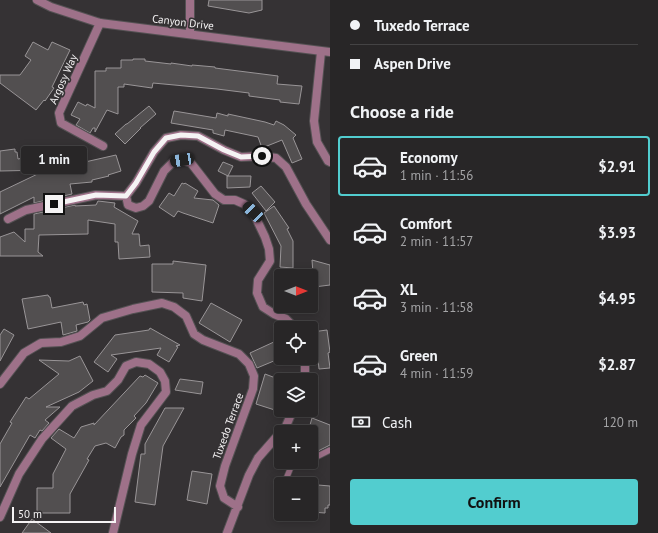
<!DOCTYPE html>
<meta charset="utf-8">
<style>
:root{--surface:#282627;--page:#343233;--text:#f1f3f6;--muted:#a5a5a7;--line:#444344;--accent:#52cdcf}
body{margin:0;font-family:"PT Sans",sans-serif;background:var(--page);color:var(--text);height:100vh;display:flex;flex-direction:column;font-size:15px;white-space:nowrap}
*{box-sizing:border-box;margin:0}
p{font-size:13px;color:var(--muted)}
.icon{flex:none;width:22px;height:22px;fill:none;stroke:currentColor;stroke-width:2;stroke-linecap:round;stroke-linejoin:round}
.map{position:relative;flex:1;overflow:hidden}
.drawer{display:flex;flex-direction:column;background:var(--surface);width:328px}
.drawer>*{flex:none}
.top-card{display:grid;align-content:center;height:88px;padding:0 20px;background:var(--surface)}
.needle{width:26px;rotate:90deg}
.fabs{position:absolute;left:274px;top:269px;display:grid;gap:8px}
.fabs a{display:grid;place-items:center;width:44px;height:44px;border-radius:4px;background:var(--surface);box-shadow:0 2px 10px #0003,0 0 0 1px var(--line);font-size:20px}
.scale{position:absolute;left:12px;bottom:10px;width:104px;box-sizing:border-box;padding-left:4px;border:2px solid #f5f3f4;border-top:0;font-size:11px;line-height:14px;white-space:nowrap;color:#f5f3f4;-webkit-text-stroke:3px #353234;paint-order:stroke}
.end{position:absolute;width:18px;height:18px;margin:-9px;border:5px solid #f5f3f4;background:#111;box-shadow:0 0 0 2px #111}
.from{border-radius:50%}
.bubble{position:absolute;height:28px;border-radius:4px;background:var(--surface);box-shadow:0 2px 10px #0003,0 0 0 1px var(--line);font-size:13px;font-weight:800;line-height:28px;text-align:center}
.car{position:absolute;width:12px;height:24px;margin:-12px -6px;border-radius:5px;box-shadow:0 0 3px 1px #0007;background:linear-gradient(#222 24%,#8ab4d8 0 40%,#222 0 76%,#8ab4d8 0 86%,#222 0)}
.top-card b{display:flex;align-items:center;gap:14px;height:38px;font-size:15px}
.top-card b+b{border-top:1px solid var(--line)}
.top-card i{width:10px;height:10px;background:var(--text)}
ul{padding:0;list-style:none}
li{display:flex;align-items:center;gap:12px;height:60px;margin:0 8px 6px;padding:0 12px;border:2px solid transparent;border-radius:4px}
li div{flex:1}
li b{display:block;font-size:15px}
li em{font-style:normal;font-weight:800}
li.selected{border-color:var(--accent)}
li>.icon{width:36px;height:36px;stroke-width:1.5}
h2{padding:0 20px;font-size:18px;line-height:48px}
.pay{display:flex;align-items:center;gap:10px;height:44px;padding:0 20px;font-size:15px}
.pay p{margin-inline-start:auto}
.primary-button{display:flex;gap:8px;margin-top:auto;padding:8px 20px}
.primary-button a{flex:1;height:46px;border-radius:4px;background:var(--accent);color:#111;font-size:16px;font-weight:800;line-height:46px;text-align:center}
main{display:flex;flex:1;min-height:0}
.map>svg:first-child{display:block}
</style>
<main>
<div class="map">
<svg width="330" height="533" viewBox="0 0 330 533">
<rect width="100%" height="100%" fill="#353234"/>
<path fill="#524f50" stroke="#999597" d="M 209,0 L 262,0 L 262,10 L 249,13 L 208,6 Z
M 33,42 L 48,50 L 52,42 L 70,50 L 52,87 L 54,88 L 45,101 L 44,100 L 36,110 L 0,83 L 0,75 L 20,75 L 31,60 L 25,56 Z
M 133,59 L 145,59 L 145,61 L 171,64 L 171,63 L 192,66 L 192,65 L 215,67 L 215,68 L 278,76 L 277,84 L 302,86 L 299,104 L 280,102 L 280,100 L 249,96 L 249,93 L 217,89 L 153,83 L 152,88 L 124,84 L 124,87 L 118,87 L 118,114 L 107,110 L 95,132 L 95,128 L 93,128 L 90,133 L 76,125 L 80,119 L 71,115 L 78,102 L 86,106 L 87,104 L 95,108 L 95,71 L 106,71 L 106,68 L 121,68 L 121,60 L 133,60 Z
M 149,106 L 156,114 L 140,128 L 141,128 L 125,144 L 115,134 L 126,124 L 127,124 Z
M 174,111 L 216,118 L 217,113 L 228,116 L 228,114 L 265,122 L 274,125 L 276,121 L 284,125 L 296,135 L 293,138 L 302,159 L 292,163 L 282,140 L 262,148 L 258,137 L 225,130 L 224,136 L 213,133 L 213,130 L 171,123 Z
M 61,146 L 62,156 L 81,154 L 79,158 L 82,157 L 73,174 L 85,162 L 116,155 L 121,171 L 108,175 L 109,176 L 92,180 L 92,182 L 70,184 L 72,194 L 34,203 L 34,197 L 0,214 L 0,192 L 46,170 L 0,171 L 0,151 L 15,149 L 15,152 L 17,152 L 18,159 L 44,154 L 44,153 L 45,153 L 44,149 Z
M 223,162 L 233,166 L 228,176 L 218,171 Z
M 227,176 L 251,176 L 250,187 L 227,188 Z
M 182,183 L 184,184 L 185,183 L 198,191 L 194,198 L 213,200 L 219,205 L 213,223 L 183,213 L 178,211 L 174,217 L 159,207 L 169,193 L 174,196 Z
M 261,186 L 275,202 L 266,211 L 252,193 Z
M 98,201 L 115,203 L 114,207 L 138,221 L 132,234 L 139,234 L 140,246 L 149,245 L 150,257 L 119,259 L 118,242 L 115,242 L 115,224 L 88,220 L 88,234 L 39,235 L 38,252 L 43,256 L 0,256 L 0,237 L 14,232 L 25,242 L 25,229 L 34,229 L 34,214 L 75,205 L 75,206 L 96,205 Z
M 274,206 L 289,228 L 287,229 L 293,241 L 293,268 L 280,267 L 281,246 L 264,213 Z
M 312,260 L 330,265 L 330,285 L 314,287 Z
M 173,261 L 206,265 L 202,301 L 183,298 L 183,293 L 152,292 L 152,264 L 173,264 Z
M 48,295 L 49,297 L 50,297 L 52,308 L 83,302 L 84,305 L 87,304 L 90,320 L 88,322 L 76,325 L 77,331 L 63,335 L 61,322 L 28,329 L 22,299 Z
M 211,303 L 242,320 L 230,342 L 199,323 Z
M 150,328 L 180,345 L 176,346 L 178,347 L 169,362 L 157,355 L 161,348 L 111,355 L 117,359 L 108,372 L 94,362 L 115,335 L 149,330 Z
M 4,329 L 14,335 L 0,361 L 0,335 Z
M 327,330 L 330,352 L 328,353 L 330,368 L 319,369 L 318,359 L 315,360 L 312,332 Z
M 276,341 L 281,351 L 281,358 L 257,368 L 250,353 Z
M 80,356 L 93,381 L 79,392 L 46,407 L 60,407 L 45,420 L 49,423 L 42,431 L 40,430 L 35,438 L 30,435 L 0,487 L 0,444 L 12,423 L 10,422 L 26,397 L 29,399 L 59,374 L 39,360 L 69,361 Z
M 265,374 L 281,380 L 281,412 L 256,404 Z
M 145,375 L 158,383 L 146,403 L 134,416 L 136,418 L 124,430 L 124,435 L 121,437 L 115,448 L 106,443 L 95,446 L 87,459 L 89,460 L 70,494 L 70,513 L 37,513 L 37,488 L 53,488 L 53,474 L 66,449 L 51,438 L 59,429 L 74,438 L 81,427 L 94,423 L 94,425 L 140,376 L 143,377 Z
M 180,379 L 203,382 L 201,394 L 175,390 Z
M 165,408 L 184,408 L 163,446 L 155,505 L 135,502 L 141,454 L 145,454 L 145,444 Z
M 312,418 L 330,425 L 330,445 L 314,453 L 311,453 L 311,449 L 314,439 L 311,438 L 311,432 L 308,432 Z
M 192,471 L 212,474 L 207,504 L 187,500 Z
M 318,485 L 330,486 L 330,505 L 328,505 L 328,508 L 325,508 L 325,513 L 311,512 L 311,500 L 315,500 L 315,487 L 318,487 Z
M 32,519 L 51,533 L 22,533 Z"/>
<g fill="none" stroke-linecap="round" stroke-linejoin="round">
<defs>
<path id="service" d="M 311,457 L 314,458 L 330,450
M 284,484 L 293,462
M 278,497 L 281,490"/>
<path id="minor" d="M 100,23 L 59,113 L 61,123 L 103,146
M 190,34 L 190,0
M 321,52 L 314,121 L 317,142 L 328,161 L 330,162
M 8,219 L 26,210 L 96,195 L 126,196
M 295,328 L 286,319 L 274,314 L 263,307 L 257,293 L 258,280 L 270,261 L 269,249 L 265,237 L 253,212 L 244,204 L 235,200 L 224,200 L 215,194 L 191,163 L 182,160 L 173,162 L 164,171 L 149,201 L 143,206 L 136,208 L 128,205 L 126,196 L 136,183 L 154,152 L 166,138 L 181,135 L 198,136 L 224,150 L 241,157 L 262,156 L 276,158 L 286,167 L 306,204 L 330,240
M 303,380 L 305,373 L 305,358
M 0,384 L 24,353 L 41,343 L 61,342 L 80,336 L 102,318 L 133,309 L 162,303 L 174,307 L 186,316 L 194,334 L 203,340 L 239,354 L 249,364 L 254,376 L 253,389 L 225,466 L 220,486 L 224,498 L 238,507
M 0,517 L 19,474 L 42,439 L 72,406 L 93,395 L 107,391 L 118,380 L 126,366 L 136,362 L 149,364 L 160,372 L 165,381 L 166,392 L 141,425 L 132,454 L 113,533
M 227,533 L 249,475 L 258,458 L 286,426 L 293,410"/>
<path id="tertiary" d="M 37,0 L 51,7 L 100,23 L 330,52"/>
</defs>
<use href="#service" stroke="#545153" stroke-width="7"/>
<use href="#minor" stroke="#545153" stroke-width="10"/>
<use href="#tertiary" stroke="#545153" stroke-width="10"/>
<use href="#service" stroke="#9e7189" stroke-width="5.5"/>
<use href="#minor" stroke="#9e7189" stroke-width="8"/>
<use href="#tertiary" stroke="#9e7189" stroke-width="8"/>
</g>
<g fill="none" stroke-linecap="round" stroke-linejoin="round">
<path stroke="#f5f3f4" stroke-width="5" d="M 54,204 L 96,195 L 126,196 L 136,183 L 154,152 L 166,138 L 181,135 L 198,136 L 224,150 L 241,157 L 262,156"/>
</g>
<g text-anchor="middle" dominant-baseline="central" stroke-width="3.5" stroke-linejoin="round" paint-order="stroke">
<g font-size="11" fill="#f5f3f4" stroke="#353234">
<text transform="translate(183 22) rotate(7)">Canyon Drive</text>
<text transform="translate(63 79) rotate(-66)">Argosy Way</text>
<text transform="translate(228 426) rotate(-70)">Tuxedo Terrace</text>
</g>
</g>
</svg>
<div class="fabs">
<a><svg class="needle" viewBox="-14 -14 28 28"><path d="M0-13l5 13h-10z" fill="#e53935"/><path d="M0 13l5-13h-10z" fill="#a5a5a7"/></svg></a>
<a><svg class="icon" aria-label="locate" viewBox="0 0 24 24"><circle cx="12" cy="12" r="6"/><path d="M12 2v4M12 18v4M2 12h4M18 12h4"/></svg></a>
<a><svg class="icon" aria-label="layers" viewBox="0 0 24 24"><path d="M12 4l9 5-9 5-9-5zM3 14l9 5 9-5"/></svg></a>
<a>+</a>
<a>−</a>
</div>
<div class="scale">50 m</div>
<i class="end from" style="left:262px;top:156px"></i>
<i class="end" style="left:54px;top:204px"></i>
<div class="bubble" style="left:21px;top:146px;width:66px">1 min</div>
<i class="car" style="left:182px;top:160px;rotate:261deg"></i>
<i class="car" style="left:253px;top:212px;rotate:314deg"></i>
</div>
<section class="drawer">
<div class="top-card">
<b><i class="from"></i>Tuxedo Terrace</b>
<b><i></i>Aspen Drive</b>
</div>
<h2>Choose a ride</h2>
<ul>
<li class="selected"><svg class="icon" aria-label="car" viewBox="0 0 24 24"><path d="M5 17H2v-5l4-1 3-4h7l3 4 3 1v5h-3M9 17h6M6 11h13"/><circle cx="7" cy="17" r="2"/><circle cx="17" cy="17" r="2"/></svg><div><b>Economy</b><p>1 min · 11:56</p></div><em>$2.91</em></li>
<li><svg class="icon" aria-label="car" viewBox="0 0 24 24"><path d="M5 17H2v-5l4-1 3-4h7l3 4 3 1v5h-3M9 17h6M6 11h13"/><circle cx="7" cy="17" r="2"/><circle cx="17" cy="17" r="2"/></svg><div><b>Comfort</b><p>2 min · 11:57</p></div><em>$3.93</em></li>
<li><svg class="icon" aria-label="car" viewBox="0 0 24 24"><path d="M5 17H2v-5l4-1 3-4h7l3 4 3 1v5h-3M9 17h6M6 11h13"/><circle cx="7" cy="17" r="2"/><circle cx="17" cy="17" r="2"/></svg><div><b>XL</b><p>3 min · 11:58</p></div><em>$4.95</em></li>
<li><svg class="icon" aria-label="car" viewBox="0 0 24 24"><path d="M5 17H2v-5l4-1 3-4h7l3 4 3 1v5h-3M9 17h6M6 11h13"/><circle cx="7" cy="17" r="2"/><circle cx="17" cy="17" r="2"/></svg><div><b>Green</b><p>4 min · 11:59</p></div><em>$2.87</em></li>
</ul>
<div class="pay"><svg class="icon" aria-label="cash" viewBox="0 0 24 24"><path d="M3 7h18v10H3z"/><circle cx="12" cy="12" r="2"/></svg>Cash<p>120 m</p></div>
<div class="primary-button"><a>Confirm</a></div>
</section>
</main>
